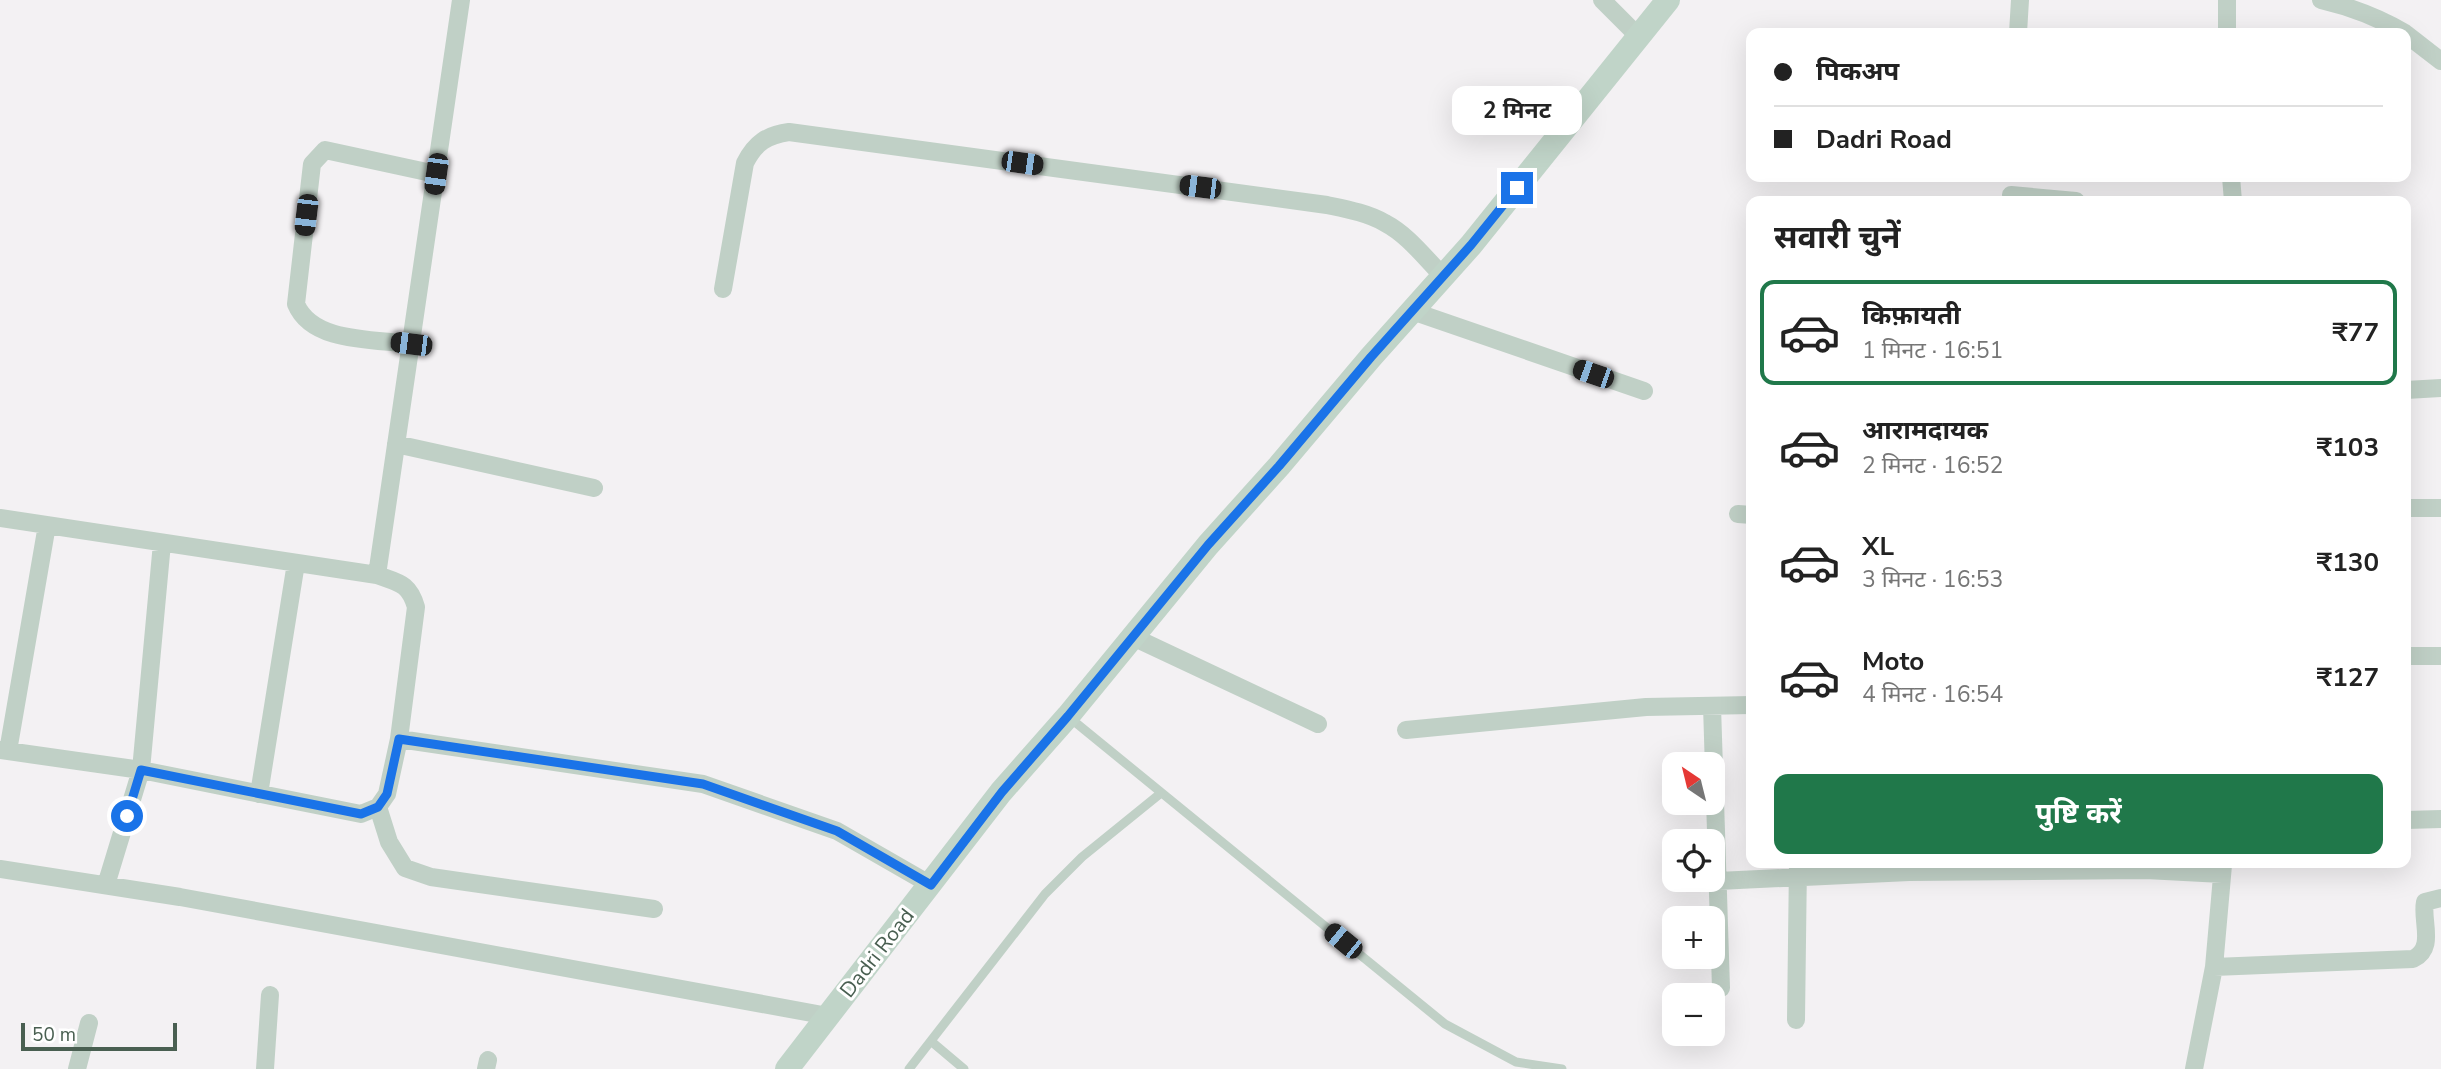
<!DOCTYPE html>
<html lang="hi">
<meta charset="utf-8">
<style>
:root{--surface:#fff;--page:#f6f6f6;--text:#222;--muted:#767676;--line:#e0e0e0;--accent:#20784a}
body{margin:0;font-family:"Nunito Sans","Noto Sans Devanagari",sans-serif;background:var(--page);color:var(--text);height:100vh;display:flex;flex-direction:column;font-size:26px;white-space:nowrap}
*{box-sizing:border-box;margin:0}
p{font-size:23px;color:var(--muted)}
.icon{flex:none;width:38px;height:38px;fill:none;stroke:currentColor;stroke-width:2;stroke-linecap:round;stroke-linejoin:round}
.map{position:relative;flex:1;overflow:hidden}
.drawer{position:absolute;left:1746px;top:196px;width:665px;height:672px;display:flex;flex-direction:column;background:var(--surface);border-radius:14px;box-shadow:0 7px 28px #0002}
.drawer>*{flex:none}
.hud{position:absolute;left:1746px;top:28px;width:665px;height:154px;border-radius:14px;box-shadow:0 7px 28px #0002;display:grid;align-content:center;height:154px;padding:0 28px;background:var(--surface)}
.needle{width:46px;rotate:325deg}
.buttons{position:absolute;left:1662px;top:752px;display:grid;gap:14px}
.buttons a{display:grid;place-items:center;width:63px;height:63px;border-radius:14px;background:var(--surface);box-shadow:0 7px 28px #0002;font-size:35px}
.scale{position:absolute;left:21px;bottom:18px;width:156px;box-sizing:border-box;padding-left:7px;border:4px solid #495f51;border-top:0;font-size:19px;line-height:24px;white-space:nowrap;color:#495f51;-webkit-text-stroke:5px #fff;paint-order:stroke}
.end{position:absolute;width:32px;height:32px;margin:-16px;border:9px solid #1a73e8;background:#fff;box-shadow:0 0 0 4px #fff}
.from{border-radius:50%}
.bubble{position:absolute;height:49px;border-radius:14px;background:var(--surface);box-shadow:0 7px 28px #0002;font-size:23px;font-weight:700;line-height:49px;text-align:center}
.car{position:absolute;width:21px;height:42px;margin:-21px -10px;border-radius:9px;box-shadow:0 0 5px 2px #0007;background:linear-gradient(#222 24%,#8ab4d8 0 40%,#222 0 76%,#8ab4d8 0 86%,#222 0)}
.hud b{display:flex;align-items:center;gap:24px;height:66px;font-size:26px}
.hud b+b{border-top:2px solid var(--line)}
.hud i{width:18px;height:18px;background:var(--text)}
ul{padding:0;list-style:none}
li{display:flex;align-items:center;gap:21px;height:105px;margin:0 14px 10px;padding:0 14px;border:4px solid transparent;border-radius:14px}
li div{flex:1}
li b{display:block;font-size:26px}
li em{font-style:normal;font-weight:700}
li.current{border-color:var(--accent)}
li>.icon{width:63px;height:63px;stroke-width:1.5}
h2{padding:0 28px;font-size:32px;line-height:84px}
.button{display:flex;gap:14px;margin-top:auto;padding:14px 28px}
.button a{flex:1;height:80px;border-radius:14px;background:var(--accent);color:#fff;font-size:28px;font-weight:700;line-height:80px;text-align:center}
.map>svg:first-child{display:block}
</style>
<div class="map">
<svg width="2441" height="1069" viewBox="0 0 2441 1069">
<rect width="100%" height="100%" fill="#f3f1f3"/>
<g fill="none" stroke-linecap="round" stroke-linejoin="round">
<path stroke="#c0d0c6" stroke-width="9" d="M 1070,718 L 1445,1024 L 1516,1062 L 1562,1069
M 932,1042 L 964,1069
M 909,1069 L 1045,894 L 1082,857 L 1161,793"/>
<path stroke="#c0d0c6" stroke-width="18" d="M 1602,0 L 1639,37
M 2227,0 L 2227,33
M 2321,0 C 2351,7 2378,17 2405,33
M 2018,33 L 2020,0
M 2406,34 L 2441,61
M 2231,177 L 2233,201
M 2011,195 L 2076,201
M 723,289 L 745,163 C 755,143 767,135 789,132 L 1327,205 C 1346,209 1368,213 1385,223 C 1408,235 1425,258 1443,276
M 1412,311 L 1644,391
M 411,344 C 374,339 312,343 296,304 L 312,164 L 325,150 L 436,174
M 2406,390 L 2441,388
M 396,444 L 594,488
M 2406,508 L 2441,508
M 1738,514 L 1752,515
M 0,518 L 377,575 C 399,583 409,583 416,607 L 399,739 L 387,794 L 378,807 L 361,814 L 141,770 L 0,750
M 377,575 L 461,0
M 1133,637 L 1318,724
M 2406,656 L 2441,656
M 1712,706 L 1721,988
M 1406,730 L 1646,707 L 1752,705
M 399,739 L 703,784 L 837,831 L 931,885
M 8,751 L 47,525
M 259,794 L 296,563
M 378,807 L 389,842 L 405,868 L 431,877 L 654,909
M 2406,820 L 2441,819
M 0,869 L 180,897 L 828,1016
M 1718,881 L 1909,872 L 2146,870 L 2222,874
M 106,885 L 141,770 L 162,543
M 2214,967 L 2413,959 C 2436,948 2421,921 2425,902 L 2441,898
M 1796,1020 L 1798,863
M 77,1069 L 89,1023
M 265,1069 L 270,995
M 486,1069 L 488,1060
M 2194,1069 L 2214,967 L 2223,865"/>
<path stroke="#c0d4c8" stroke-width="24" d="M 787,1069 L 1001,792 L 1068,716 L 1208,545 L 1279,466 L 1371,357 L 1471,245 L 1668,0"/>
</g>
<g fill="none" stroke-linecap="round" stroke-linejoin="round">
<path stroke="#1a73e8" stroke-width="9" d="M 127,816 L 141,770 L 361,814 L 378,807 L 387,794 L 399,739 L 703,784 L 837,831 L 931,885 L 1002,792 L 1068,716 L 1208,545 L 1279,466 L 1371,357 L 1471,245 L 1517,188"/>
</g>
<g text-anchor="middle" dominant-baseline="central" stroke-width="6" stroke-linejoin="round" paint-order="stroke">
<g font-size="21" fill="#495f51" stroke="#fff">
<text transform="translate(877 953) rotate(-52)">Dadri Road</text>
</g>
</g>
</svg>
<div class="buttons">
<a><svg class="needle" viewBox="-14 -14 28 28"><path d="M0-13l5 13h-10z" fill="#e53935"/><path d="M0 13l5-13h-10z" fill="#767676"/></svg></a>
<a><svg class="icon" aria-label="locate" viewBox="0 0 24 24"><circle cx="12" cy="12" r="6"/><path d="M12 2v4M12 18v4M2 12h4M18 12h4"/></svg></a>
<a>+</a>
<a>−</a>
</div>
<div class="scale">50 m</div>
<i class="end from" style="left:127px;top:816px"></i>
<i class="end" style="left:1517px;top:188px"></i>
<div class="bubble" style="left:1452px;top:86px;width:130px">2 मिनट</div>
<i class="car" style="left:1022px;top:163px;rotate:98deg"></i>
<i class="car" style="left:436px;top:174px;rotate:188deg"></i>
<i class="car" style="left:1200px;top:187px;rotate:277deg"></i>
<i class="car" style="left:306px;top:215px;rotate:187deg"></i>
<i class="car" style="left:411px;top:344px;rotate:277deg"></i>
<i class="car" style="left:1593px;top:374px;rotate:289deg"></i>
<i class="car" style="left:1343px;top:941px;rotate:309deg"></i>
<div class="hud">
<b><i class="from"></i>पिकअप</b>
<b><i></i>Dadri Road</b>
</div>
<section class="drawer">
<h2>सवारी चुनें</h2>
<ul>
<li class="current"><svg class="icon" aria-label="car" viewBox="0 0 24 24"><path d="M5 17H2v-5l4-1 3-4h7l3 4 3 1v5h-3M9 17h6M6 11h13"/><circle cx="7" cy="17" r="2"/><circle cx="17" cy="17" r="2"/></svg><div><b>किफ़ायती</b><p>1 मिनट · 16:51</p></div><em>₹77</em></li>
<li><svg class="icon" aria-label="car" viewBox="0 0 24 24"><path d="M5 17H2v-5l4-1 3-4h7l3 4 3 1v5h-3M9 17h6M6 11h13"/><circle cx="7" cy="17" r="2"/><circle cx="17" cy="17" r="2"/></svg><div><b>आरामदायक</b><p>2 मिनट · 16:52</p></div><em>₹103</em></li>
<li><svg class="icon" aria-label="car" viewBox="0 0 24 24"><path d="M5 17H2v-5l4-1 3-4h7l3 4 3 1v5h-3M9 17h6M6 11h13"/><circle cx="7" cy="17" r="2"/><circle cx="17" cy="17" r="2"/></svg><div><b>XL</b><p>3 मिनट · 16:53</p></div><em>₹130</em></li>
<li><svg class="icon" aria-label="car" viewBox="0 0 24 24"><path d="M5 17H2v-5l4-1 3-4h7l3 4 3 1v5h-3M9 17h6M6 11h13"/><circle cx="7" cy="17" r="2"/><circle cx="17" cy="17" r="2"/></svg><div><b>Moto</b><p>4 मिनट · 16:54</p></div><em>₹127</em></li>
</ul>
<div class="button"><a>पुष्टि करें</a></div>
</section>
</div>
